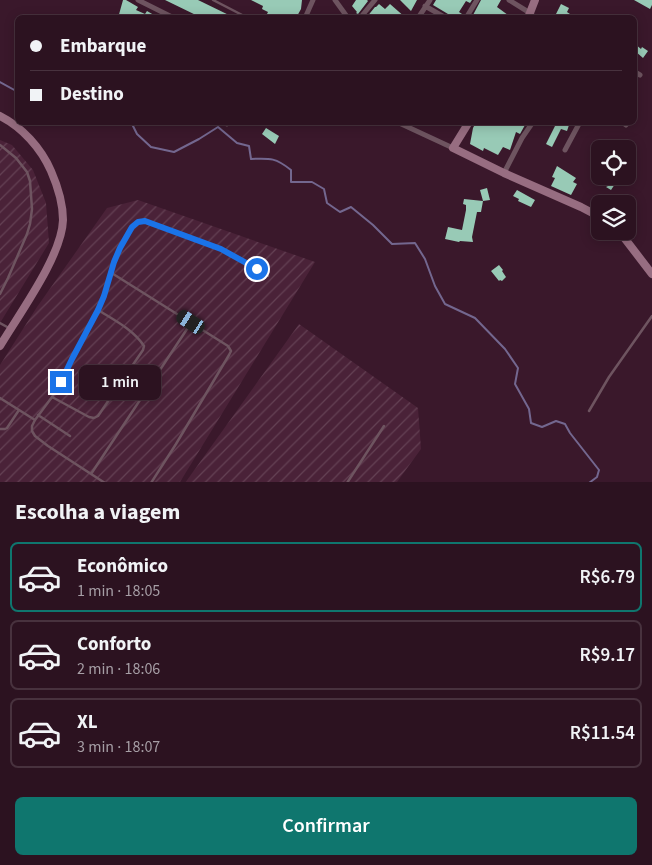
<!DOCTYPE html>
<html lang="pt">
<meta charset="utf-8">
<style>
:root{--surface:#2c1220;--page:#38202d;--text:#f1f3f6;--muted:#a69ea5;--line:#48323e;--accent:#0f766e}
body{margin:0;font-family:"Source Sans 3",sans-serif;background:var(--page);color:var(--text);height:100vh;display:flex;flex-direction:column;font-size:19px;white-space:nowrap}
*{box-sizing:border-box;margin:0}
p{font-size:16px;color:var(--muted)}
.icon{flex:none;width:28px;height:28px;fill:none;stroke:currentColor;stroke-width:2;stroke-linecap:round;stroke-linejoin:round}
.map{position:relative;height:482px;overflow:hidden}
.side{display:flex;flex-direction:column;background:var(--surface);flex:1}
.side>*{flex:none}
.banner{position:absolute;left:15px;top:15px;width:622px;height:110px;border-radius:8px;box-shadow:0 2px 12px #0003,0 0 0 1px var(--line);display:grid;align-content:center;height:110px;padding:0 15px;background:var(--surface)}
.buttons{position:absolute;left:591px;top:140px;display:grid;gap:10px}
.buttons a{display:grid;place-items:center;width:45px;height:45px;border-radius:8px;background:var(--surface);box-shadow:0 2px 12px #0003,0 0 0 1px var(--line);font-size:25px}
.end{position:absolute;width:22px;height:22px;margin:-11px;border:6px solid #1a73e8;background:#fff;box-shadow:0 0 0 2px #fff}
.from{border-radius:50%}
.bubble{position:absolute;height:35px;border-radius:8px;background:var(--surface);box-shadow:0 2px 12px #0003,0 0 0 1px var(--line);font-size:16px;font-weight:600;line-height:35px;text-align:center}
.car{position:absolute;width:15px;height:30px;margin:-15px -8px;border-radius:6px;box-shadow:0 0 4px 1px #0007;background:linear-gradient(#222 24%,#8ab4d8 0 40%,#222 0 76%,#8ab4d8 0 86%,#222 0)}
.banner b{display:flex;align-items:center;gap:18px;height:48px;font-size:19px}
.banner b+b{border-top:1px solid var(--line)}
.banner i{width:12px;height:12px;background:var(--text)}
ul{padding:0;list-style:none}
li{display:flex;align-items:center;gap:15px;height:70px;margin:0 10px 8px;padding:0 5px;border:2px solid var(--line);border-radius:8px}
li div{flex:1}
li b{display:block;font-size:19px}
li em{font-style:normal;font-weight:600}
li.current{border-color:var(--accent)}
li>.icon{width:45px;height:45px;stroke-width:1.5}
h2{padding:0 15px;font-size:22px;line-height:60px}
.primary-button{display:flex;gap:10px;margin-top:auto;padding:10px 15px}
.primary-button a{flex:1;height:58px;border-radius:8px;background:var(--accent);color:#fff;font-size:20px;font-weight:600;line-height:58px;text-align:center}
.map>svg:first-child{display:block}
</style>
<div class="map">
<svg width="652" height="483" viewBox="0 0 652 483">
<defs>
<pattern id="industrial-furrows" width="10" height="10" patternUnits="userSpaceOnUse" patternTransform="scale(1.25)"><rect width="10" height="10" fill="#4a2238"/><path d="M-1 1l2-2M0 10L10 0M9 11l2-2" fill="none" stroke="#644154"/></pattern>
</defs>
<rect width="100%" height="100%" fill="#3a182b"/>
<path fill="url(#industrial-furrows)" d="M 0,140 L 12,145 L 33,170 L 46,203 L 49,243 L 0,323 Z
M 138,200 L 315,262 L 180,482 L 0,482 L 0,365 L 37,307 L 107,208 Z
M 299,324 L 418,408 L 421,449 L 397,482 L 185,483 Z"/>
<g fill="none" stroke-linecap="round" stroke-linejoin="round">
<path stroke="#73678f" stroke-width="2" d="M 0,82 L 18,92
M 131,122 L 137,134 L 151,147 L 174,152 L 199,139 L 218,127 L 237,143 L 249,146 L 251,159 C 271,158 276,158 291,170 L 291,182 L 312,182 L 324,189 L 327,203 L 340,212 L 351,207 L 373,225 L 392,244 L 415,243 L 425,259 L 435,286 L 445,304 L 475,318 L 505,349 L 518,368 L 515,384 L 529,409 L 531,423 L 542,427 L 556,421 L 565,424 L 570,433 L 599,470 L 597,477 L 589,483"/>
</g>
<path fill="#98cab6" d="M 123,0 L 126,0 L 138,7 L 136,10 L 145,14 L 147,11 L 159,18 L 118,18 Z
M 165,0 L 198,0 L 235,18 L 202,18 Z
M 251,0 L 302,0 L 301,9 L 296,18 L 265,18 L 268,12 L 262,9 L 263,6 Z
M 356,0 L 367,0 L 368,1 L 358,14 L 356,13 L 357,12 L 352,6 Z
M 400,0 L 417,0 L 411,11 Z
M 436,0 L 472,0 L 470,3 L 466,1 L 459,12 L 462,14 L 460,18 L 450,18 L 448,14 L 433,5 Z
M 481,0 L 501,0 L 497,7 L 512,18 L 477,18 L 473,15 Z
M 634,0 L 652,0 L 652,5 L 650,9 Z
M 379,4 L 385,9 L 390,4 L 406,18 L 366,18 L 375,7 L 376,7 Z
M 561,4 L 569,8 L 567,12 L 576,18 L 554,18 Z
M 635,44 L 641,49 L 642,47 L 648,51 L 643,58 L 635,51 Z
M 476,122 L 519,122 L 525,125 L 520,134 L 516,132 L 510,150 L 503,147 L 498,155 L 484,148 L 483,151 L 470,144 L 473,128 Z
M 557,122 L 570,122 L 567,131 L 561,129 L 552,147 L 546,144 Z
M 266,128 L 279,136 L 275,144 L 262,134 Z
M 557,166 L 576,178 L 573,182 L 577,184 L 571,195 L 551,186 L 555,178 L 552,177 Z
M 612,176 L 625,176 L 620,183 L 617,181 L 611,190 L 606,187 L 608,186 L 606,184 L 608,179 L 610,180 L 612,177 L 615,179 Z
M 487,188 L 490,200 L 483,201 L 480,190 Z
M 517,190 L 535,200 L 531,207 L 518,201 L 519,199 L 513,196 Z
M 464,199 L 483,201 L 481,212 L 477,212 L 472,237 L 473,242 L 460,241 L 459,242 L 445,239 L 448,227 L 462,230 L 466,210 L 466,205 L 463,204 Z
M 499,265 L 503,270 L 502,271 L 506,277 L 502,281 L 500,280 L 499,281 L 491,271 Z"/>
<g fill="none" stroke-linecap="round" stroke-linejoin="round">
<path stroke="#6e5460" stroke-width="2.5" d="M 213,0 L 248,18
M 0,145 L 16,158 L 27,172 L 30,181 L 32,209 L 30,224 L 27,234 L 8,278 L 0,294
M 0,323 L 9,328
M 52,397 L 89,417 L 94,418 L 98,416 L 143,350 L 144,346 C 134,330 114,320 98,310
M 0,398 L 35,420
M 589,411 L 609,377 L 652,316
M 38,415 L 70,436
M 0,429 L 5,429 L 7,428 L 19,410
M 91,474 L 191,323
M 105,483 L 48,446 L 35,436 L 32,431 L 32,426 L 35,420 L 52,397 L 94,320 L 104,296 L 110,272
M 151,483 L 176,444 L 229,355 L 231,351 L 228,346 L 110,272 C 114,261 125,234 134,225 C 137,222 140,222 145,221 L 221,249 L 268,276
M 347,483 L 384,426"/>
<path stroke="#6e5460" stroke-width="5" d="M 138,0 L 174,18
M 335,0 L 348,18
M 509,0 L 530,13 L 535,18
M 425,6 L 446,18
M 305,18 L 313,0
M 360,18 L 375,0
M 418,18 L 430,0
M 466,18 L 477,0
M 635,72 L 640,75
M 397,122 L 453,148
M 622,122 L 626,125
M 227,124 L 228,122
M 565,150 L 580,122
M 504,173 L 522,138 L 533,122"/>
<path stroke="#976d81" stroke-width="8" d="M 528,18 L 535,0
M 0,116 C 22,127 41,148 51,171 C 58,187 63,202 63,220 C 62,256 19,314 0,346
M 469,122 L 453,148 L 504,173 L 581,207 L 600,217
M 619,231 L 652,274"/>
</g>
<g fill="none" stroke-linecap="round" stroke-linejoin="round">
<path stroke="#1a73e8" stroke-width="6" d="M 61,382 L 72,359 L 98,310 L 104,296 L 114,262 L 120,248 L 132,227 L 138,222 L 145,221 L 221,249 L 257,269"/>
</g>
</svg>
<div class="buttons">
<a><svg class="icon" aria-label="locate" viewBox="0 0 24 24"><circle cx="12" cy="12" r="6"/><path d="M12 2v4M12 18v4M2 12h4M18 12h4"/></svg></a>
<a><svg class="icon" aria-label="layers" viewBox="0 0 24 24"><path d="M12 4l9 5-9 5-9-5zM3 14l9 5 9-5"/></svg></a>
</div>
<i class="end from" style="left:257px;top:269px"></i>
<i class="end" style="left:61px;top:382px"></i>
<div class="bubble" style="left:79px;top:365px;width:82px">1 min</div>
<i class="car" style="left:191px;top:322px;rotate:303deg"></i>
<div class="banner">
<b><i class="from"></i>Embarque</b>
<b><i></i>Destino</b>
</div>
</div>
<section class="side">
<h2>Escolha a viagem</h2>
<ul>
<li class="current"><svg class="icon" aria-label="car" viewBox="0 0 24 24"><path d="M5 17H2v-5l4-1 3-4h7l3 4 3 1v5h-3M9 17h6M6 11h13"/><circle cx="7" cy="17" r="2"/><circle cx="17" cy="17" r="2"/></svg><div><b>Econômico</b><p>1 min · 18:05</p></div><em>R$6.79</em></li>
<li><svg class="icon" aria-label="car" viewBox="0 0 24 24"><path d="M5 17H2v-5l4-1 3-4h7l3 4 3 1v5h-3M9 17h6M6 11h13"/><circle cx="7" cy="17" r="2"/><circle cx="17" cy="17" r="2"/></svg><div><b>Conforto</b><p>2 min · 18:06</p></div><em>R$9.17</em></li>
<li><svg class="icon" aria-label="car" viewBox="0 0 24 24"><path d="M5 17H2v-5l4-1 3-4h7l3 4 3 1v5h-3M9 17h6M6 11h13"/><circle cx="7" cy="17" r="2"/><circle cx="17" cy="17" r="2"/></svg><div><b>XL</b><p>3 min · 18:07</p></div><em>R$11.54</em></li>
</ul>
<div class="primary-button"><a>Confirmar</a></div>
</section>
